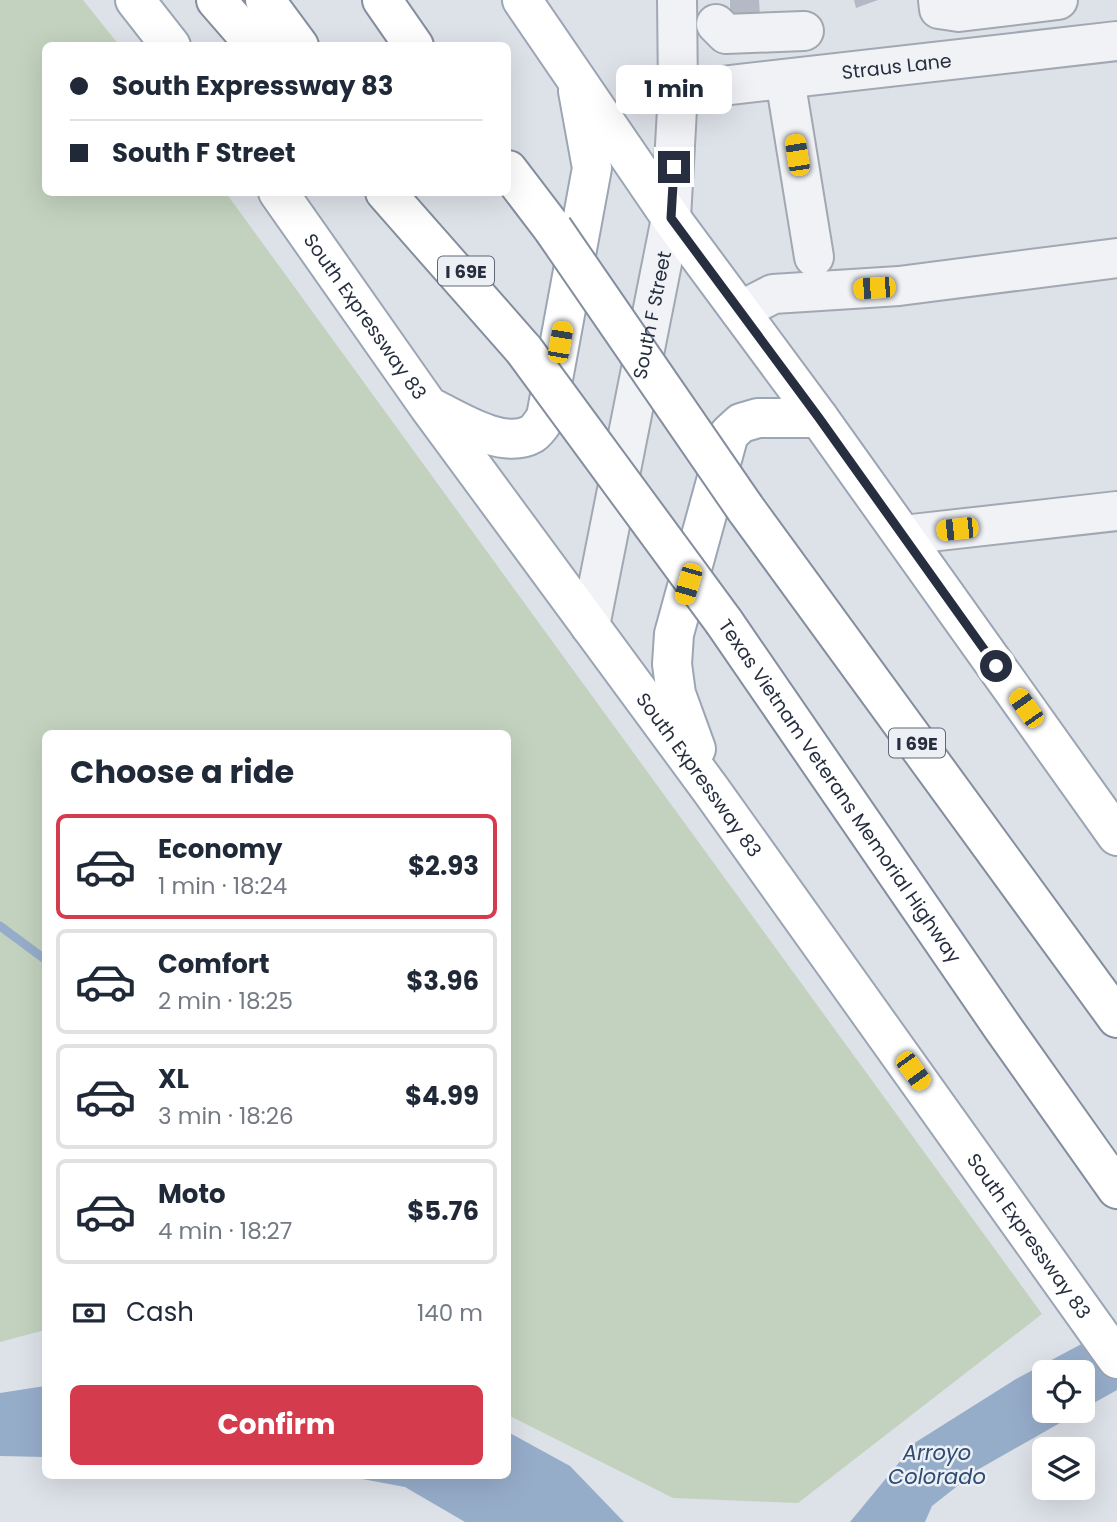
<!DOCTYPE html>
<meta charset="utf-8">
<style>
:root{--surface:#fff;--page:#f6f6f7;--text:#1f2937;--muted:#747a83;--line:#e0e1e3;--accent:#d43b4c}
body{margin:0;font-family:Poppins,sans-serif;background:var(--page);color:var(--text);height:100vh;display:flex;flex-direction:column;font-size:26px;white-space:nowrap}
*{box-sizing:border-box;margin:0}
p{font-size:23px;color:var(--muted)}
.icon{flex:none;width:38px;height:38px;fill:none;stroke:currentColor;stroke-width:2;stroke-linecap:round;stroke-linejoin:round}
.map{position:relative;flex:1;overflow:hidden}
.sheet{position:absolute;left:42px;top:730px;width:469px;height:749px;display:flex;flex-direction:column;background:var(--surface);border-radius:10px;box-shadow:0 7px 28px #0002}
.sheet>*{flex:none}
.guide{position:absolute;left:42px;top:42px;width:469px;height:154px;border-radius:10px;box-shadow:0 7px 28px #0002;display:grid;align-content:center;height:154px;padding:0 28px;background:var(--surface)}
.tools{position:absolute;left:1032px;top:1360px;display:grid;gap:14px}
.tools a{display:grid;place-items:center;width:63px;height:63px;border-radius:10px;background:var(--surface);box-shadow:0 7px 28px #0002;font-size:35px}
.end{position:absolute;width:32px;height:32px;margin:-16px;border:9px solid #262e3f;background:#fff;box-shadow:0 0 0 4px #fff}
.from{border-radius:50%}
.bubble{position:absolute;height:49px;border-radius:10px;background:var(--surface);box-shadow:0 7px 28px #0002;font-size:23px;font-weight:700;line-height:49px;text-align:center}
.car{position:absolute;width:21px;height:42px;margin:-21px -10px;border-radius:9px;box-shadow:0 0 5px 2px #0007;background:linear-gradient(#f5c518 24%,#345 0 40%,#f5c518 0 76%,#345 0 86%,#f5c518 0)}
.guide b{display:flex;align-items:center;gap:24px;height:66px;font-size:26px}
.guide b+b{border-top:2px solid var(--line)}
.guide i{width:18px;height:18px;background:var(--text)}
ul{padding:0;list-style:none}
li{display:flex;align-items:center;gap:21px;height:105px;margin:0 14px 10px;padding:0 14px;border:4px solid var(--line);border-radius:10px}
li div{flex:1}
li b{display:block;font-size:26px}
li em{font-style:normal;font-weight:700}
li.active{border-color:var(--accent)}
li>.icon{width:63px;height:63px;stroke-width:1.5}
h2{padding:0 28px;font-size:32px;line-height:84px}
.pay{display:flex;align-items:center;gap:18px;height:77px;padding:0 28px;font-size:26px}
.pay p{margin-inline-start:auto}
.primary-button{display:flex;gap:14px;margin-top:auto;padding:14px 28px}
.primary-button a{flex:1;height:80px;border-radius:10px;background:var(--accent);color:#fff;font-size:28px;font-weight:700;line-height:80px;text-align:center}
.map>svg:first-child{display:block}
</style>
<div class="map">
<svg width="1117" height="1522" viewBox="0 0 1117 1522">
<rect width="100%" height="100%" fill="#dde1e8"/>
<path fill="#c2d2be" d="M 0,0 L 83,0 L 119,45 L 46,46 L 46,192 L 226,193 L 1042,1314 L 798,1503 L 673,1498 L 508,1415 L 508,733 L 46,733 L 45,1330 L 0,1342 Z"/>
<path fill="#96adca" d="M 1117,1325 L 1117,1390 L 1083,1409 L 1083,1372 L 1045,1372 L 1045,1410 L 1081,1411 L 979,1469 L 932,1506 L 925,1522 L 850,1522 L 916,1442 L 1016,1379 Z
M 45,1386 L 45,1457 L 0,1456 L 0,1393 Z
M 508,1432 L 570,1466 L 624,1522 L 465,1522 L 405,1487 L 341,1475 L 508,1475 Z"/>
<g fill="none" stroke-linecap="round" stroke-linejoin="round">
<path stroke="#96adca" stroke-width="9" d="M 0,926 L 46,960"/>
</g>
<path fill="#b4bac5" d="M 730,0 L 759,0 L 760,16 L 730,17 Z
M 854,0 L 878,0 L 856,8 Z"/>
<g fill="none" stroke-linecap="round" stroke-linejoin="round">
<defs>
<g id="minor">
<path d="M 938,0 L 939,9 L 959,12 L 1058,0"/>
<path d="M 716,24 L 726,34 L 804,31"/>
<path d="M 785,79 L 814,257"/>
<path id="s1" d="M 678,91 L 1117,41"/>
<path d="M 740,311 L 773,294 L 899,286 L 1117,258"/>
<path d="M 903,535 L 1117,511"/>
<path id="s2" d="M 590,626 L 671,218 L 678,91 L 677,0"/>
</g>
<g id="major">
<path d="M 135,0 L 171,46"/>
<path d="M 522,0 L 671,218 L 819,418 L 1117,836"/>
<path id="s3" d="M 278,192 L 429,407 L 711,790 L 1117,1359"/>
<path d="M 434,409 C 460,422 504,450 532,434 C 538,430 542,423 546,417 L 592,168 L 578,91"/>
<path d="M 696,749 L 676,694 L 672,664 L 674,634 L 729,434 L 741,423 L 758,418 L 819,418"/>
</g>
<g id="highway">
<path d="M 216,0 L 256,46"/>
<path d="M 265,0 L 299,46"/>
<path d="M 382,0 L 414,46"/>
<path d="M 508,170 L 553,229"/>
<path d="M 385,192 L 524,350"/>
<path d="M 745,508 L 1117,1018"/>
<path id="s4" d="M 724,622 L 1003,1028 L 1117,1189"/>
</g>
</defs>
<use href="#minor" stroke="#a2a8b2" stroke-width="42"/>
<use href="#major" stroke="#9ca5b4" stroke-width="42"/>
<use href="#highway" stroke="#848e9f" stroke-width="42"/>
<use href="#minor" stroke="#f0f2f6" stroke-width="38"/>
<use href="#major" stroke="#fff" stroke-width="38"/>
<use href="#highway" stroke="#fff" stroke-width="38"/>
<defs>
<path id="highway-bridge" d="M 553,229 L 745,508
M 524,350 L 724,622"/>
</defs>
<use href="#highway-bridge" stroke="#848e9f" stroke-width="42" stroke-linecap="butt"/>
<use href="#highway-bridge" stroke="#fff" stroke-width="38"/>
</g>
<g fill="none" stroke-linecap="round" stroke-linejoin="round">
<path stroke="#262e3f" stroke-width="9" d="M 674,167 L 671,218 L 819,418 L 996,666"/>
</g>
<g text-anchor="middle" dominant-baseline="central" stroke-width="5" stroke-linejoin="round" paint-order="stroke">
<g fill="#ecf0f5" stroke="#616876" stroke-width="2">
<rect x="438" y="256.5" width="56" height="29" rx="5"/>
<rect x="889" y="728.5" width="56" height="29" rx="5"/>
</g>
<g font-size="18" font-weight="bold" fill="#262e3f">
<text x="466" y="271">I 69E</text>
<text x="917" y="743">I 69E</text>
</g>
<g font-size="19" fill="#262e3f" stroke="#ecf0f5">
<text stroke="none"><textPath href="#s1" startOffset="220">Straus Lane</textPath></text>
<text stroke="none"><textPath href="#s2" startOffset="317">South F Street</textPath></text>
<text stroke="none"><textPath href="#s3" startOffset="152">South Expressway 83</textPath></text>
<text stroke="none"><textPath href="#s3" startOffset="719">South Expressway 83</textPath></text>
<text stroke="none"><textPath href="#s4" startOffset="205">Texas Vietnam Veterans Memorial Highway</textPath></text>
<text stroke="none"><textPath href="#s3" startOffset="1286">South Expressway 83</textPath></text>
</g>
<g font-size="21" font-style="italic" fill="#2e4b74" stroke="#ecf0f5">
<text x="937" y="1452">Arroyo<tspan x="937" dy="24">Colorado</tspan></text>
</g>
</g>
</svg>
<div class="tools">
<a><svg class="icon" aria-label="locate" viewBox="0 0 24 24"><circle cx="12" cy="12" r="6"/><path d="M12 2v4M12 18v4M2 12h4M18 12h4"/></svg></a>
<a><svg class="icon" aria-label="layers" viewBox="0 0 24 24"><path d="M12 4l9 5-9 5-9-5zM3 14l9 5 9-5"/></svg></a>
</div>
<i class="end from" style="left:996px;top:666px"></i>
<i class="end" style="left:674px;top:167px"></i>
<div class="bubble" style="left:616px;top:65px;width:116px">1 min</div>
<i class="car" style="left:797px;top:155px;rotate:351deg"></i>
<i class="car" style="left:874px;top:288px;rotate:266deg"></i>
<i class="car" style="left:560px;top:342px;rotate:10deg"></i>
<i class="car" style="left:957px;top:529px;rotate:264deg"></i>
<i class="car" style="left:688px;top:584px;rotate:196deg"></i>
<i class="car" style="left:1026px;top:708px;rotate:325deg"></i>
<i class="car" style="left:913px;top:1071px;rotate:144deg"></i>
<div class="guide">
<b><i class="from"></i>South Expressway 83</b>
<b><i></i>South F Street</b>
</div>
<section class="sheet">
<h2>Choose a ride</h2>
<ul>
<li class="active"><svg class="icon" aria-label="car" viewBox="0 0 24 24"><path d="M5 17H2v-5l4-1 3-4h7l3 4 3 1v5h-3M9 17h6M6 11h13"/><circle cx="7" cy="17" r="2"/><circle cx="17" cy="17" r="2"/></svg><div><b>Economy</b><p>1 min · 18:24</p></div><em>$2.93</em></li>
<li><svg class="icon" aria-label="car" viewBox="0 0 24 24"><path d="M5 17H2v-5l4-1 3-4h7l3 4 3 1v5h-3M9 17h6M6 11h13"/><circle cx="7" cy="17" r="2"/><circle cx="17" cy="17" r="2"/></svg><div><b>Comfort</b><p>2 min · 18:25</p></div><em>$3.96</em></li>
<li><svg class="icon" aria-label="car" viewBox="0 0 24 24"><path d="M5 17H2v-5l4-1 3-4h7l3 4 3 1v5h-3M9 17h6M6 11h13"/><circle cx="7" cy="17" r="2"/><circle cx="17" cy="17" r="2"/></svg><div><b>XL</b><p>3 min · 18:26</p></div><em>$4.99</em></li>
<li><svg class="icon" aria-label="car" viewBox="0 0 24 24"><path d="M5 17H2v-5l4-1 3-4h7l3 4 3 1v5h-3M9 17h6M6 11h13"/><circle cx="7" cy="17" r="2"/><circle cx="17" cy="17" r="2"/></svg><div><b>Moto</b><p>4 min · 18:27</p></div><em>$5.76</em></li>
</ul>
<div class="pay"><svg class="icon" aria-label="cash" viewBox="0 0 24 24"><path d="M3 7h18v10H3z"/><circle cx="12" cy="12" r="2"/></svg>Cash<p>140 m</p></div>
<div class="primary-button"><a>Confirm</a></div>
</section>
</div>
